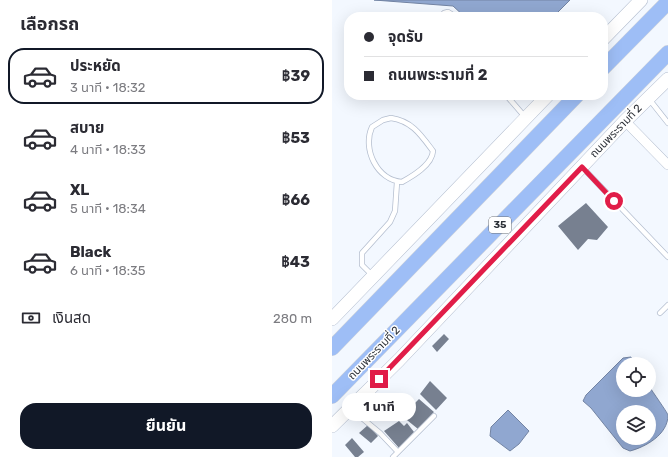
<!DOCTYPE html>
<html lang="th">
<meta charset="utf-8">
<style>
:root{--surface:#fff;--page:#f7f7f7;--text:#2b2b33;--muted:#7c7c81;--line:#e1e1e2;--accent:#111827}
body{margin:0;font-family:Rubik,"Noto Sans Thai",sans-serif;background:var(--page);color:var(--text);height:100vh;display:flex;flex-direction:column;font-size:15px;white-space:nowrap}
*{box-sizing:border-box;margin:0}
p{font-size:13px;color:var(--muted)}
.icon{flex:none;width:22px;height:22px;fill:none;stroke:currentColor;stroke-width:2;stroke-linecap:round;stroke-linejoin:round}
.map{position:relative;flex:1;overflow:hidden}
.details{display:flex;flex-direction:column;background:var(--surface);width:332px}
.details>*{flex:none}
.top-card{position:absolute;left:12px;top:12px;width:264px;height:88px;border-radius:16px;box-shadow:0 4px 16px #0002;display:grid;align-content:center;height:88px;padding:0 20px;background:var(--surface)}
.controls{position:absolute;left:284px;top:357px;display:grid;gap:8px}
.controls a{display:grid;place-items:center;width:40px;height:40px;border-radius:50%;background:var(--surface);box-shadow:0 4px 16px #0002;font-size:20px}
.end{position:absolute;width:18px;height:18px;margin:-9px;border:5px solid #e11d48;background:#fff;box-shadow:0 0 0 2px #fff}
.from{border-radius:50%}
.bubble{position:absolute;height:28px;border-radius:14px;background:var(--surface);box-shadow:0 4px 16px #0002;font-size:13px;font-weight:700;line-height:28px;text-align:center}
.top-card b{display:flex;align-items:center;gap:14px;height:38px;font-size:15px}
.top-card b+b{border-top:1px solid var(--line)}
.top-card i{width:10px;height:10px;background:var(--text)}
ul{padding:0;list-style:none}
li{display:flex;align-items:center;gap:12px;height:56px;margin:0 8px 6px;padding:0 12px;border:2px solid transparent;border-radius:16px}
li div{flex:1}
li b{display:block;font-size:15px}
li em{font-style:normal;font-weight:700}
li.current{border-color:var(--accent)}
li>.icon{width:36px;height:36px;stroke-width:1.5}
h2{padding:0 20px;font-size:18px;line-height:48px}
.pay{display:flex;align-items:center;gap:10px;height:44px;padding:0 20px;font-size:15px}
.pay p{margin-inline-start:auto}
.primary-button{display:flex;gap:8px;margin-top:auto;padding:8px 20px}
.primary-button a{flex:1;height:46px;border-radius:16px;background:var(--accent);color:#fff;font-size:16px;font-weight:700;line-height:46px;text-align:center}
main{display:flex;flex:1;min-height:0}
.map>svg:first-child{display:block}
</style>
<main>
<section class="details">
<h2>เลือกรถ</h2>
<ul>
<li class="current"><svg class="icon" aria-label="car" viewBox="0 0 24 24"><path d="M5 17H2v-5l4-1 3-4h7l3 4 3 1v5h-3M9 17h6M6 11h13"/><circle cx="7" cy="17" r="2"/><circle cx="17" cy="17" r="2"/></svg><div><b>ประหยัด</b><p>3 นาที · 18:32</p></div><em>฿39</em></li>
<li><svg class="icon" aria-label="car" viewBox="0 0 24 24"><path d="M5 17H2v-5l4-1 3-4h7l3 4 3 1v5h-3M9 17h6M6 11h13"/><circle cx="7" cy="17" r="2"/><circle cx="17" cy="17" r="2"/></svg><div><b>สบาย</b><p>4 นาที · 18:33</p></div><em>฿53</em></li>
<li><svg class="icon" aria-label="car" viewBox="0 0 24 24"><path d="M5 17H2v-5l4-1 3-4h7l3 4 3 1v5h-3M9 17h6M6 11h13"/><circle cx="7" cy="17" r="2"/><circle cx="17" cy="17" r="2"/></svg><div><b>XL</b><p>5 นาที · 18:34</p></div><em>฿66</em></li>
<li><svg class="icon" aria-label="car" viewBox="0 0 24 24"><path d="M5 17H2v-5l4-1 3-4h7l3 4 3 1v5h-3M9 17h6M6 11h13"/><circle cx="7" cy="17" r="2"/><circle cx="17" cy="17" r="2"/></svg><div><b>Black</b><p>6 นาที · 18:35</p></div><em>฿43</em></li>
</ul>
<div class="pay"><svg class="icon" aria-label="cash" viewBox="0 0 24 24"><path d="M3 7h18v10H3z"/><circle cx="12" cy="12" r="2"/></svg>เงินสด<p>280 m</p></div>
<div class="primary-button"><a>ยืนยัน</a></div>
</section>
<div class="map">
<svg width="336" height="457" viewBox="0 0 336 457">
<rect width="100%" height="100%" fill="#f3f8ff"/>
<path fill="#90a7d0" stroke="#7384a3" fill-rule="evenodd" d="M 42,0 L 238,0 L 221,17 L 133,17 L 121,6 Z
M 299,357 L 303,364 L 291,364 L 291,390 L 317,390 L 317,386 C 320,391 335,412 336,415 C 336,435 313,447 298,451 L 291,448 L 259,408 L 251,401 L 254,395 L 291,358 ZM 291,412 L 317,412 L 317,438 L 291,438 Z
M 176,410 L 197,431 L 187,444 L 178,451 L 158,436 L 159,427 Z"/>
<path fill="#778090" d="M 254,203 L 276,227 L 265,240 L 256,239 L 246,250 L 226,226 Z
M 112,334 L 117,339 L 105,352 L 100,346 Z
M 98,381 L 115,398 L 104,410 L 88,394 Z
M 87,399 L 102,412 L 86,429 L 70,416 Z
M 67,421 L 72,426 L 75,423 L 82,432 L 67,448 L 52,431 Z
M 36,425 L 46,436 L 39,443 L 27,433 Z
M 20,438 L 32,452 L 26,457 L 23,457 L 13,445 Z"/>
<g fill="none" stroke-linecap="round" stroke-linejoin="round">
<defs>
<path id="service" d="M 109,17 L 112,13 L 116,12 L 124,17
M 174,95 L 194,118
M 202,95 L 208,101
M 317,99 L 336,123
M 59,118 C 80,121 89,135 101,151 C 100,165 81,176 70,182 C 45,180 30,149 40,127 L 51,120 Z
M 251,168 L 336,257
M 40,275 L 30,265 L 30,253 L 58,222 L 63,211 L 65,182
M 328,313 L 336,305
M 19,409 L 48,433 L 66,452
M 61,457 L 102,416"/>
<path id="minor" d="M 293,121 L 336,165"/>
<path id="secondary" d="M 271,39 L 309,0
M 0,319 L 216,95
M 0,426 L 67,360 L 293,121 L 336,79"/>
<path id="trunk" d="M 271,68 L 336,2
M 0,348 L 245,95
M 0,396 L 336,53"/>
</defs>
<use href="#service" stroke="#b4becf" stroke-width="6"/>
<use href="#minor" stroke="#b4becf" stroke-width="10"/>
<use href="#secondary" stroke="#b4becf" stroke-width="14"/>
<use href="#trunk" stroke="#d5d6d7" stroke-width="16"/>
<use href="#service" stroke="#fff" stroke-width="4.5"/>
<use href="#minor" stroke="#fff" stroke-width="9"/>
<use href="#secondary" stroke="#fff" stroke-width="13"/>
<use href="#trunk" stroke="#9ebef6" stroke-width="15"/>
</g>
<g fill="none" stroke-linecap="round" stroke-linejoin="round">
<path stroke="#e11d48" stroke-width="5" d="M 47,379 L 250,167 L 282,201"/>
</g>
<g text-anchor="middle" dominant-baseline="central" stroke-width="3" stroke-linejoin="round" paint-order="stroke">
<rect fill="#fff" stroke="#6d7074" stroke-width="1" x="157" y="217" width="22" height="16" rx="3"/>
<g font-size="10" font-weight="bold" fill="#2e3239">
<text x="168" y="225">35</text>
</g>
<g font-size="11" fill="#2e3239" stroke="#fff">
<text transform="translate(284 131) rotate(-46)">ถนนพระรามที่ 2</text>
<text transform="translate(42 353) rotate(-46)">ถนนพระรามที่ 2</text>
</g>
</g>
</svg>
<div class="controls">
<a><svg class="icon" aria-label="locate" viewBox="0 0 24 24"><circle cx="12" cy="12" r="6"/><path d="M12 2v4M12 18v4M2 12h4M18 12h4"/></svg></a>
<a><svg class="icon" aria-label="layers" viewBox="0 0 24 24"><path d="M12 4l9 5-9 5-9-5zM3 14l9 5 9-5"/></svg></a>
</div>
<i class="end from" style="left:282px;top:201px"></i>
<i class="end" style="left:47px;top:379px"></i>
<div class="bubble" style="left:10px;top:393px;width:74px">1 นาที</div>
<div class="top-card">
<b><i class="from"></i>จุดรับ</b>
<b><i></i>ถนนพระรามที่ 2</b>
</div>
</div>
</main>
